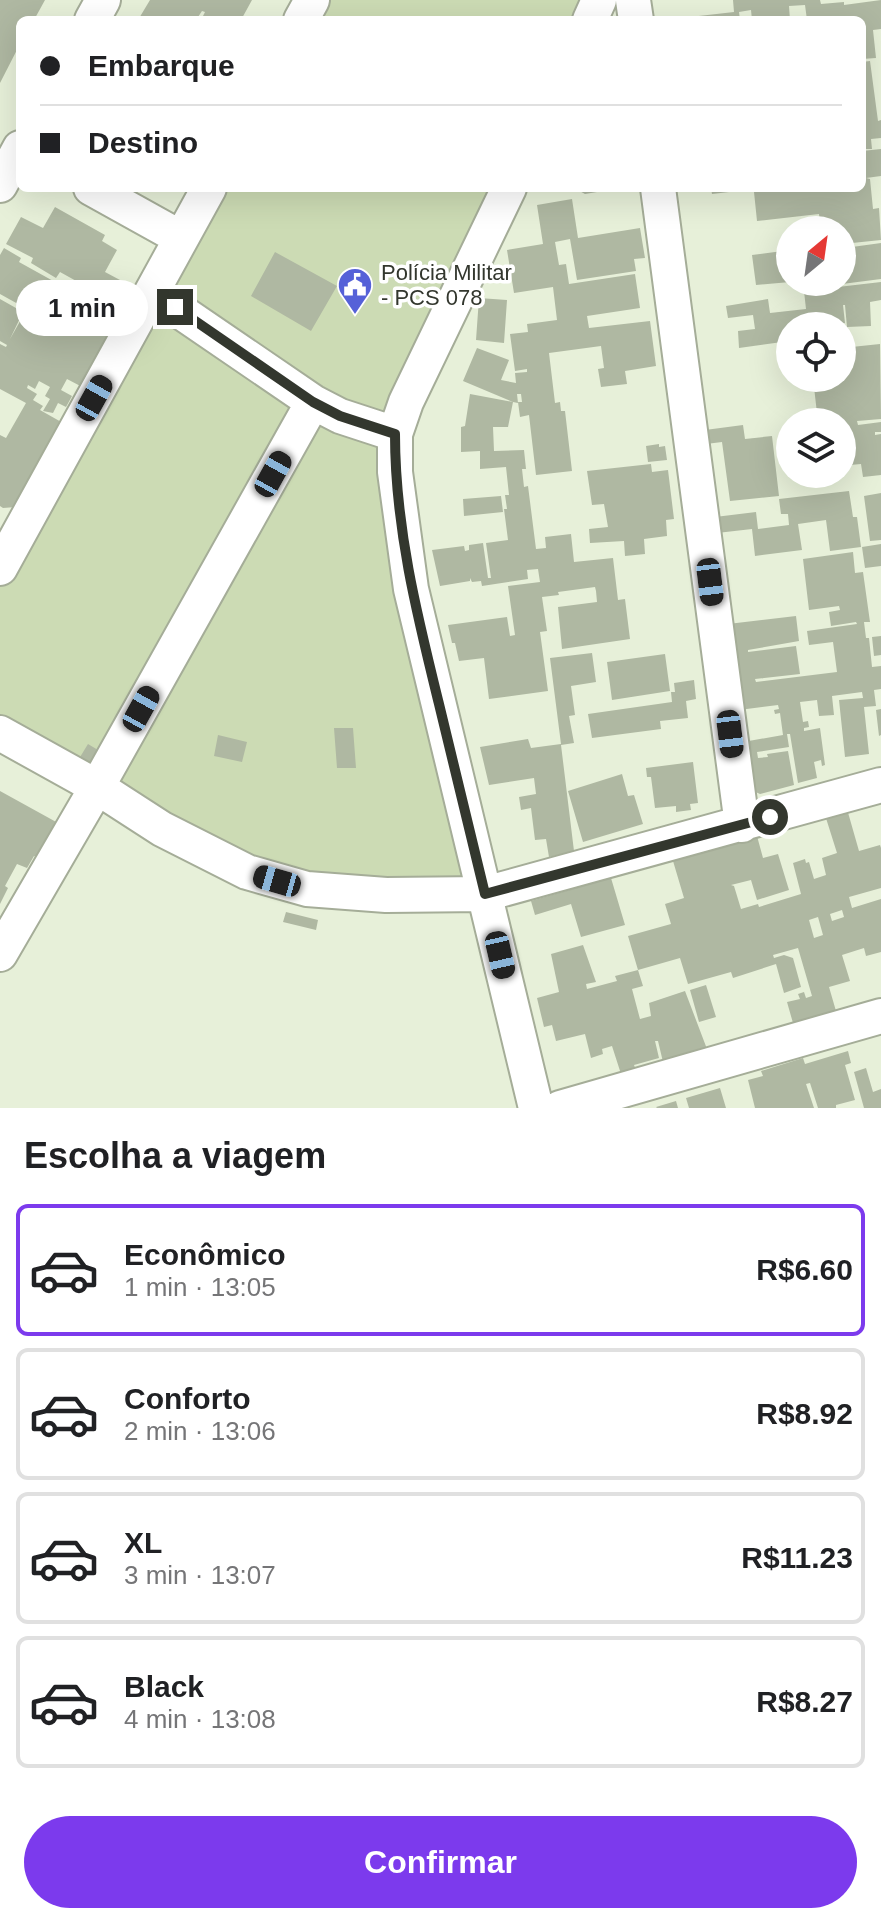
<!DOCTYPE html>
<html lang="pt">
<meta charset="utf-8">
<style>
:root{--surface:#fff;--page:#f2f2f2;--text:#202124;--muted:#757577;--line:#e0e0e0;--accent:#7c3aed}
body{margin:0;font-family:Helvetica,sans-serif;background:var(--page);color:var(--text);height:100vh;display:flex;flex-direction:column;font-size:30px;white-space:nowrap}
*{box-sizing:border-box;margin:0}
p{font-size:26px;color:var(--muted)}
.icon{flex:none;width:44px;height:44px;fill:none;stroke:currentColor;stroke-width:2;stroke-linecap:round;stroke-linejoin:round}
.map{position:relative;height:1108px;overflow:hidden}
.drawer{display:flex;flex-direction:column;background:var(--surface);flex:1}
.drawer>*{flex:none}
.banner{position:absolute;left:16px;top:16px;width:850px;height:176px;border-radius:12px;box-shadow:0 8px 32px #0002;display:grid;align-content:center;height:176px;padding:0 24px;background:var(--surface)}
.needle{width:52px;rotate:29deg}
.fabs{position:absolute;left:776px;top:216px;display:grid;gap:16px}
.fabs a{display:grid;place-items:center;width:80px;height:80px;border-radius:50%;background:var(--surface);box-shadow:0 8px 32px #0002;font-size:40px}
.end{position:absolute;width:36px;height:36px;margin:-18px;border:10px solid #33372e;background:#fff;box-shadow:0 0 0 4px #fff}
.from{border-radius:50%}
.bubble{position:absolute;height:56px;border-radius:28px;background:var(--surface);box-shadow:0 8px 32px #0002;font-size:26px;font-weight:700;line-height:56px;text-align:center}
.car{position:absolute;width:24px;height:48px;margin:-24px -12px;border-radius:10px;box-shadow:0 0 6px 2px #0007;background:linear-gradient(#222 24%,#8ab4d8 0 40%,#222 0 76%,#8ab4d8 0 86%,#222 0)}
.banner b{display:flex;align-items:center;gap:28px;height:76px;font-size:30px}
.banner b+b{border-top:2px solid var(--line)}
.banner i{width:20px;height:20px;background:var(--text)}
ul{padding:0;list-style:none}
li{display:flex;align-items:center;gap:24px;height:132px;margin:0 16px 12px;padding:0 8px;border:4px solid var(--line);border-radius:12px}
li div{flex:1}
li b{display:block;font-size:30px}
li em{font-style:normal;font-weight:700}
li.on{border-color:var(--accent)}
li>.icon{width:72px;height:72px;stroke-width:1.5}
h2{padding:0 24px;font-size:36px;line-height:96px}
.primary-button{display:flex;gap:16px;margin-top:auto;padding:16px 24px}
.primary-button a{flex:1;height:92px;border-radius:48px;background:var(--accent);color:#fff;font-size:32px;font-weight:700;line-height:92px;text-align:center}
.map>svg:first-child{display:block}
</style>
<div class="map">
<svg width="881" height="1108" viewBox="0 0 881 1108">
<rect width="100%" height="100%" fill="#e7f0d9"/>
<path fill="#ccdbb4" d="M 312,0 L 616,0 L 607,20 L 301,20 Z
M 209,188 L 523,188 L 399,437 L 485,894 L 245,867 L 0,733 L 0,569 Z"/>
<path fill="#afb8a2" fill-rule="evenodd" d="M 0,0 L 45,0 L 34,20 L 20,20 L 20,44 L 0,83 Z
M 150,0 L 252,0 L 241,20 L 201,20 L 205,12 L 202,11 L 196,20 L 138,20 Z
M 733,0 L 820,0 L 821,4 L 844,2 L 844,5 L 881,0 L 881,29 L 873,30 L 876,58 L 862,59 L 862,20 L 807,20 L 805,5 L 789,6 L 790,20 L 752,20 L 751,10 L 739,12 L 740,20 L 681,20 L 681,18 L 734,12 Z
M 870,61 L 878,121 L 881,120 L 881,138 L 871,139 L 872,149 L 865,149 L 862,140 L 862,62 Z
M 881,149 L 881,176 L 866,178 L 870,179 L 873,209 L 879,208 L 881,240 L 852,243 L 852,247 L 881,243 L 881,279 L 842,284 L 842,230 L 821,230 L 819,214 L 757,221 L 754,192 L 792,188 L 862,188 L 862,151 Z
M 574,188 L 609,188 L 609,190 L 585,194 Z
M 711,188 L 746,188 L 746,190 L 712,194 Z
M 572,199 L 578,238 L 640,228 L 645,258 L 634,259 L 636,271 L 577,280 L 570,239 L 555,242 L 559,265 L 566,264 L 569,284 L 635,274 L 640,308 L 587,316 L 589,328 L 650,321 L 656,366 L 625,371 L 627,384 L 601,387 L 598,369 L 604,368 L 601,346 L 549,353 L 555,403 L 560,402 L 561,411 L 565,411 L 572,471 L 536,475 L 529,415 L 520,417 L 518,402 L 522,402 L 521,394 L 517,394 L 518,403 L 513,402 L 463,381 L 477,348 L 509,360 L 501,380 L 516,383 L 515,373 L 527,372 L 527,369 L 515,371 L 510,334 L 528,332 L 527,324 L 557,320 L 553,287 L 514,293 L 507,250 L 543,244 L 537,205 Z
M 55,207 L 105,235 L 102,241 L 117,250 L 105,272 L 120,280 L 110,297 L 116,301 L 111,310 L 126,318 L 86,389 L 67,379 L 61,390 L 72,396 L 66,407 L 58,403 L 53,413 L 43,411 L 50,399 L 45,396 L 50,387 L 39,381 L 35,389 L 28,385 L 27,388 L 37,394 L 33,400 L 43,406 L 40,410 L 63,423 L 16,507 L 3,508 L 0,506 L 0,435 L 6,438 L 26,403 L 0,389 L 0,344 L 6,347 L 7,345 L 0,341 L 0,299 L 23,312 L 10,339 L 27,309 L 0,294 L 0,255 L 4,248 L 21,258 L 19,262 L 55,282 L 31,325 L 36,328 L 41,318 L 38,315 L 58,283 L 80,295 L 81,292 L 75,289 L 78,282 L 60,272 L 56,278 L 31,263 L 33,258 L 6,244 L 21,217 L 43,228 Z
M 790,250 L 790,282 L 756,285 L 752,255 Z
M 275,252 L 337,286 L 311,331 L 251,296 Z
M 803,282 L 837,282 L 838,287 L 881,282 L 881,300 L 870,302 L 871,326 L 847,327 L 845,305 L 843,305 L 845,323 L 833,326 L 790,326 L 790,373 L 786,373 L 782,342 L 739,348 L 738,331 L 755,329 L 753,315 L 728,318 L 726,306 L 768,299 L 770,313 L 806,309 Z
M 479,298 L 507,300 L 504,343 L 476,340 Z
M 880,344 L 881,419 L 857,421 L 858,425 L 881,422 L 881,432 L 875,432 L 875,435 L 881,434 L 881,475 L 863,477 L 861,464 L 850,465 L 849,454 L 842,455 L 842,422 L 818,422 L 814,387 L 806,388 L 805,378 L 842,378 L 842,348 Z
M 470,394 L 513,402 L 508,427 L 493,427 L 494,451 L 524,450 L 526,469 L 522,469 L 524,487 L 528,486 L 536,549 L 546,548 L 545,537 L 571,534 L 574,562 L 613,558 L 618,600 L 625,599 L 630,639 L 562,649 L 558,607 L 597,602 L 596,591 L 595,587 L 558,592 L 559,595 L 542,597 L 547,631 L 540,632 L 548,691 L 489,699 L 484,658 L 459,661 L 455,643 L 452,643 L 448,625 L 507,617 L 510,636 L 515,635 L 508,586 L 540,582 L 538,569 L 527,570 L 528,579 L 482,586 L 481,581 L 472,582 L 470,578 L 470,581 L 440,586 L 432,550 L 464,546 L 465,551 L 469,550 L 469,545 L 483,543 L 488,578 L 491,578 L 486,543 L 508,540 L 504,509 L 507,509 L 505,495 L 509,495 L 506,467 L 480,469 L 480,451 L 461,452 L 461,427 L 465,426 Z
M 743,425 L 745,439 L 772,436 L 779,496 L 730,501 L 722,442 L 706,444 L 705,430 Z
M 659,444 L 659,447 L 665,446 L 667,460 L 648,462 L 646,446 Z
M 651,464 L 652,472 L 668,470 L 674,519 L 666,520 L 667,536 L 644,539 L 645,554 L 625,556 L 624,541 L 590,543 L 589,529 L 608,527 L 604,504 L 592,505 L 587,471 Z
M 849,491 L 853,517 L 857,517 L 861,547 L 830,551 L 826,520 L 798,524 L 802,550 L 755,556 L 752,529 L 717,533 L 715,517 L 756,512 L 758,529 L 789,525 L 788,514 L 781,514 L 779,499 Z
M 881,493 L 881,540 L 870,541 L 864,496 Z
M 501,496 L 503,512 L 464,516 L 463,499 Z
M 881,544 L 881,566 L 865,568 L 862,547 Z
M 853,552 L 855,573 L 863,572 L 870,622 L 864,622 L 866,638 L 869,638 L 872,667 L 881,666 L 881,689 L 874,690 L 876,706 L 864,707 L 869,754 L 845,757 L 839,700 L 863,698 L 862,692 L 832,696 L 834,715 L 819,716 L 817,700 L 800,702 L 803,722 L 808,721 L 809,727 L 804,728 L 804,731 L 820,728 L 825,765 L 822,766 L 821,760 L 814,762 L 817,778 L 798,783 L 790,734 L 787,734 L 789,747 L 757,752 L 758,758 L 768,757 L 767,754 L 788,751 L 794,785 L 760,794 L 749,789 L 743,742 L 783,735 L 780,713 L 775,714 L 774,710 L 779,709 L 778,705 L 739,710 L 728,624 L 796,616 L 799,641 L 748,650 L 748,652 L 796,646 L 800,674 L 755,679 L 756,682 L 837,672 L 833,642 L 809,645 L 807,631 L 857,624 L 856,622 L 831,626 L 829,612 L 840,610 L 839,606 L 809,610 L 803,559 Z
M 881,636 L 881,655 L 874,656 L 872,637 Z
M 592,653 L 596,682 L 571,686 L 575,715 L 569,716 L 574,743 L 561,745 L 574,851 L 549,857 L 546,839 L 535,840 L 531,808 L 521,810 L 519,797 L 536,794 L 534,778 L 489,785 L 480,747 L 528,739 L 531,748 L 561,744 L 550,658 Z
M 665,654 L 670,691 L 612,700 L 607,662 Z
M 694,680 L 696,699 L 686,701 L 688,718 L 660,721 L 661,729 L 592,738 L 588,714 L 672,702 L 671,692 L 675,692 L 674,683 Z
M 881,709 L 881,735 L 879,736 L 876,710 Z
M 334,728 L 353,728 L 356,768 L 337,768 Z
M 218,735 L 247,742 L 242,762 L 214,756 Z
M 88,744 L 103,753 L 92,770 L 77,762 Z
M 693,762 L 698,803 L 690,804 L 691,810 L 676,812 L 676,806 L 655,808 L 651,777 L 647,777 L 646,768 Z
M 622,774 L 628,796 L 634,795 L 643,824 L 583,842 L 568,791 Z
M 0,791 L 58,823 L 38,858 L 34,856 L 27,868 L 17,864 L 5,886 L 8,888 L 0,904 Z
M 847,809 L 859,851 L 880,845 L 881,848 L 881,888 L 849,897 L 852,908 L 881,899 L 881,952 L 866,956 L 864,948 L 842,955 L 850,981 L 829,987 L 836,1011 L 793,1023 L 787,1002 L 800,999 L 798,994 L 804,992 L 806,998 L 812,996 L 798,948 L 773,955 L 774,958 L 784,955 L 793,958 L 801,987 L 784,993 L 776,964 L 733,978 L 731,972 L 688,984 L 680,958 L 638,970 L 643,986 L 632,989 L 640,1019 L 651,1016 L 649,1003 L 685,991 L 707,1049 L 663,1062 L 658,1041 L 655,1041 L 659,1058 L 634,1065 L 636,1070 L 621,1074 L 612,1046 L 602,1049 L 603,1054 L 591,1058 L 585,1034 L 556,1041 L 552,1025 L 544,1027 L 537,998 L 559,992 L 551,954 L 583,945 L 596,982 L 586,984 L 587,989 L 617,981 L 615,976 L 638,970 L 628,936 L 671,924 L 665,904 L 684,898 L 673,861 L 757,836 L 763,858 L 778,854 L 789,890 L 757,900 L 751,880 L 731,885 L 734,886 L 741,909 L 758,904 L 759,907 L 801,894 L 793,863 L 805,859 L 806,863 L 809,862 L 814,879 L 826,875 L 822,858 L 837,853 L 825,815 ZM 842,910 L 844,917 L 832,921 L 830,914 ZM 818,917 L 823,935 L 814,938 L 809,920 Z
M 611,878 L 625,925 L 581,937 L 571,904 L 535,915 L 531,901 Z
M 286,912 L 318,920 L 316,930 L 283,922 Z
M 706,985 L 716,1017 L 699,1022 L 690,990 Z
M 848,1051 L 851,1063 L 845,1065 L 855,1100 L 836,1105 L 836,1108 L 818,1108 L 810,1083 L 806,1084 L 814,1108 L 755,1108 L 748,1080 L 763,1076 L 761,1071 L 803,1058 L 805,1064 Z
M 866,1068 L 873,1092 L 881,1089 L 881,1108 L 864,1108 L 854,1072 Z
M 720,1088 L 726,1108 L 689,1108 L 686,1098 Z
M 676,1101 L 678,1108 L 657,1108 L 656,1107 Z"/>
<g fill="none" stroke-linecap="round" stroke-linejoin="round">
<defs>
<path id="minor" d="M 633,0 L 636,20
M 92,20 L 103,0
M 301,20 L 312,0
M 590,20 L 599,0
M 0,185 L 20,148
M 91,188 L 181,238
M 509,188 L 406,402 L 395,434 L 395,472 L 411,589 L 536,1108
M 658,188 L 742,825
M 152,292 L 313,402 L 340,416 L 395,434
M 0,568 L 209,188
M 0,733 L 97,787 L 162,829 L 247,872 L 307,889 L 386,895 L 485,894 L 881,785
M 0,954 L 97,787 L 313,402
M 560,1108 L 881,1016"/>
</defs>
<use href="#minor" stroke="#a5ad98" stroke-width="38"/>
<use href="#minor" stroke="#fff" stroke-width="34"/>
</g>
<g fill="none" stroke-linecap="round" stroke-linejoin="round">
<path stroke="#33372e" stroke-width="10" d="M 175,307 L 313,402 L 340,416 L 395,434 C 395,527 417,615 439,704 C 455,768 470,831 485,894 L 770,817"/>
</g>
<defs>
<symbol id="civic-pin" viewBox="-11 -11 22 30"><path d="M0 17L-7.5 6A9.5 9.5 0 1 1 7.5 6Z" fill="#5561d8" stroke="#fff"/><path d="M-.6-6.5H3V-4.5H.6V-3L4-1V1h2V6H-6V1h2V-1L-.6-3ZM-1.2 2.5V6h2.4V2.5Z" fill="#fff"/></symbol>
</defs>
<g fill-rule="evenodd">
<use href="#civic-pin" x="335" y="265" width="40" height="54"/>
</g>
<g text-anchor="middle" dominant-baseline="central" stroke-width="7" stroke-linejoin="round" paint-order="stroke">
<g font-size="22" fill="#33372e" stroke="#fff" text-anchor="start">
<text x="381" y="272">Polícia Militar<tspan x="381" dy="25">- PCS 078</tspan></text>
</g>
</g>
</svg>
<div class="fabs">
<a><svg class="needle" viewBox="-14 -14 28 28"><path d="M0-13l5 13h-10z" fill="#e53935"/><path d="M0 13l5-13h-10z" fill="#757577"/></svg></a>
<a><svg class="icon" aria-label="locate" viewBox="0 0 24 24"><circle cx="12" cy="12" r="6"/><path d="M12 2v4M12 18v4M2 12h4M18 12h4"/></svg></a>
<a><svg class="icon" aria-label="layers" viewBox="0 0 24 24"><path d="M12 4l9 5-9 5-9-5zM3 14l9 5 9-5"/></svg></a>
</div>
<i class="end from" style="left:770px;top:817px"></i>
<i class="end" style="left:175px;top:307px"></i>
<div class="bubble" style="left:16px;top:280px;width:132px">1 min</div>
<i class="car" style="left:94px;top:398px;rotate:29deg"></i>
<i class="car" style="left:273px;top:474px;rotate:29deg"></i>
<i class="car" style="left:710px;top:582px;rotate:173deg"></i>
<i class="car" style="left:141px;top:709px;rotate:29deg"></i>
<i class="car" style="left:730px;top:734px;rotate:173deg"></i>
<i class="car" style="left:277px;top:881px;rotate:286deg"></i>
<i class="car" style="left:500px;top:955px;rotate:167deg"></i>
<div class="banner">
<b><i class="from"></i>Embarque</b>
<b><i></i>Destino</b>
</div>
</div>
<section class="drawer">
<h2>Escolha a viagem</h2>
<ul>
<li class="on"><svg class="icon" aria-label="car" viewBox="0 0 24 24"><path d="M5 17H2v-5l4-1 3-4h7l3 4 3 1v5h-3M9 17h6M6 11h13"/><circle cx="7" cy="17" r="2"/><circle cx="17" cy="17" r="2"/></svg><div><b>Econômico</b><p>1 min · 13:05</p></div><em>R$6.60</em></li>
<li><svg class="icon" aria-label="car" viewBox="0 0 24 24"><path d="M5 17H2v-5l4-1 3-4h7l3 4 3 1v5h-3M9 17h6M6 11h13"/><circle cx="7" cy="17" r="2"/><circle cx="17" cy="17" r="2"/></svg><div><b>Conforto</b><p>2 min · 13:06</p></div><em>R$8.92</em></li>
<li><svg class="icon" aria-label="car" viewBox="0 0 24 24"><path d="M5 17H2v-5l4-1 3-4h7l3 4 3 1v5h-3M9 17h6M6 11h13"/><circle cx="7" cy="17" r="2"/><circle cx="17" cy="17" r="2"/></svg><div><b>XL</b><p>3 min · 13:07</p></div><em>R$11.23</em></li>
<li><svg class="icon" aria-label="car" viewBox="0 0 24 24"><path d="M5 17H2v-5l4-1 3-4h7l3 4 3 1v5h-3M9 17h6M6 11h13"/><circle cx="7" cy="17" r="2"/><circle cx="17" cy="17" r="2"/></svg><div><b>Black</b><p>4 min · 13:08</p></div><em>R$8.27</em></li>
</ul>
<div class="primary-button"><a>Confirmar</a></div>
</section>
